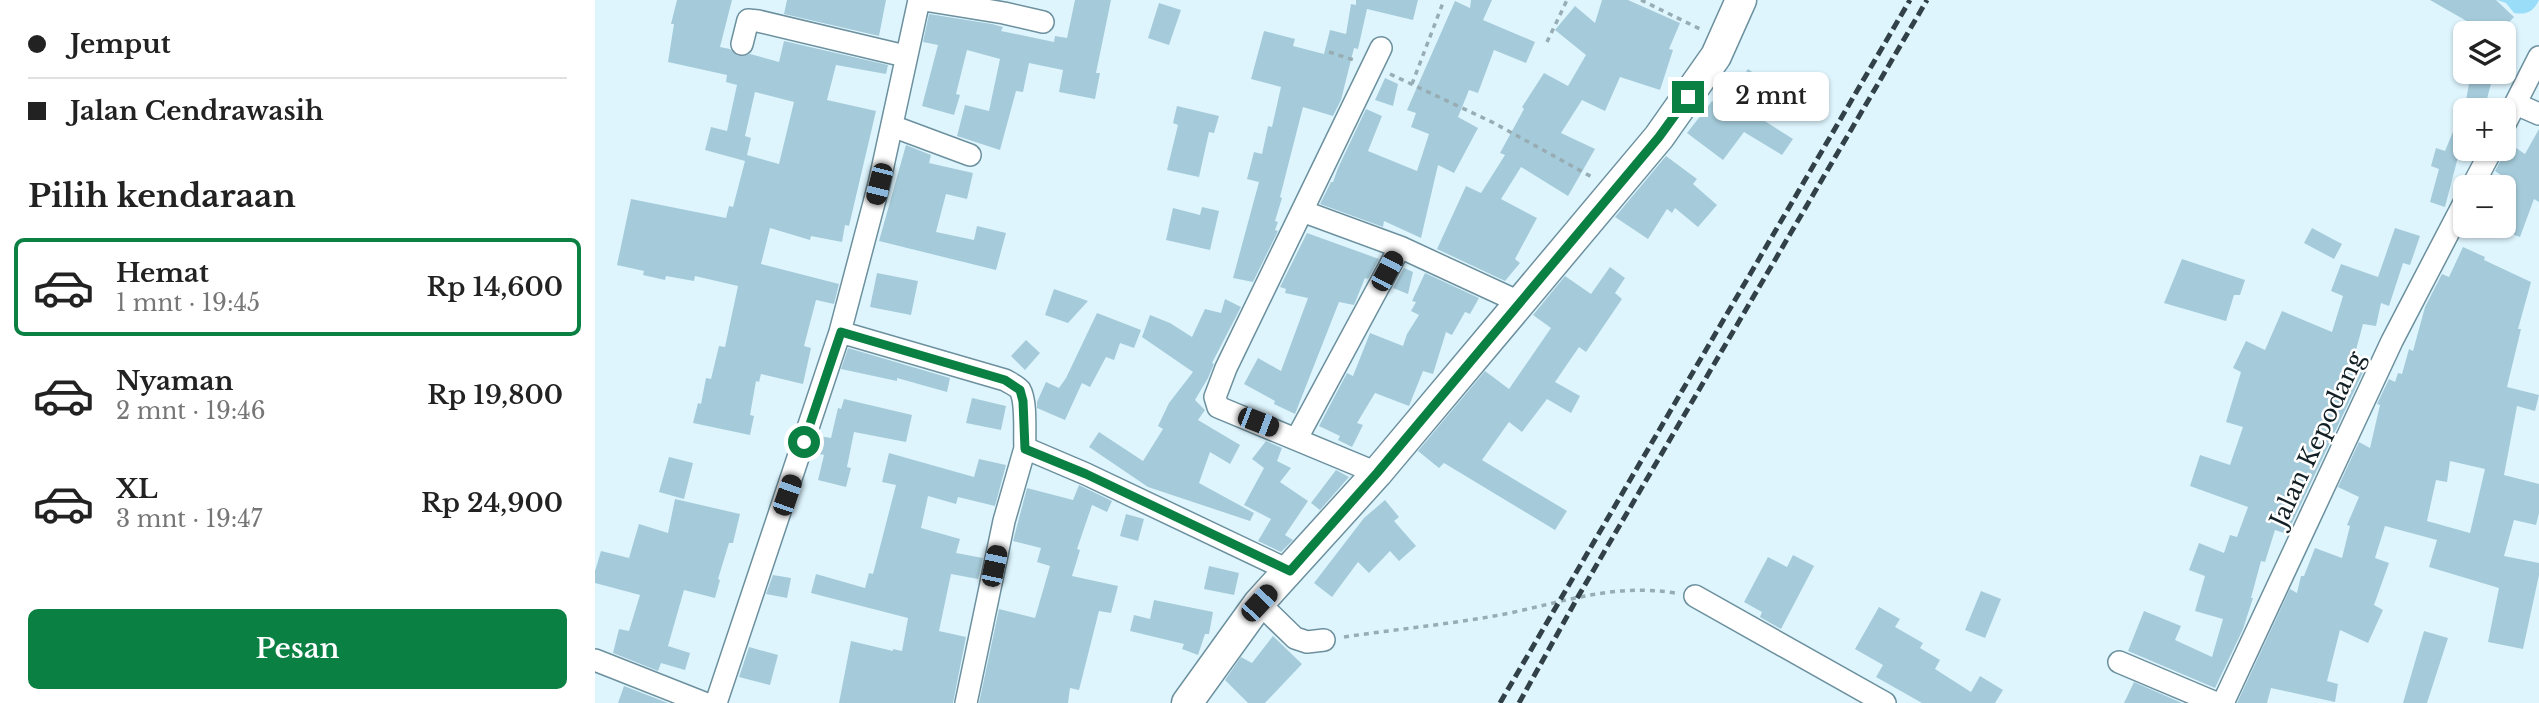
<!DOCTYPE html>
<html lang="id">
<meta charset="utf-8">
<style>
:root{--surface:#fff;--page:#f2f2f2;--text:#222;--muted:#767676;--line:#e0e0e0;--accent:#0b8043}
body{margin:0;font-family:"Libre Baskerville",serif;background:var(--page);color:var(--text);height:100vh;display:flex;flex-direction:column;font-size:26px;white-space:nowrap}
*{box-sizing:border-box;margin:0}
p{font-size:23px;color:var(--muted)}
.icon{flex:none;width:38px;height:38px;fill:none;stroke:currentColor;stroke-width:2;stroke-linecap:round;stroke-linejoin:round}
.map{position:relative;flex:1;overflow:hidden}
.sheet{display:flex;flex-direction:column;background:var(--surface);width:595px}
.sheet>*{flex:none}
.guide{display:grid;align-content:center;height:154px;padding:0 28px;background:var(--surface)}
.controls{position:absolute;left:1858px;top:21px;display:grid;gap:14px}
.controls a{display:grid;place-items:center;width:63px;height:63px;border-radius:10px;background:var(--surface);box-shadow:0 2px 5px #0004;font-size:35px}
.end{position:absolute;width:32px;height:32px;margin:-16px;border:9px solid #0b8043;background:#fff;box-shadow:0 0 0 4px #fff}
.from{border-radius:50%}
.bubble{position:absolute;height:49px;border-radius:10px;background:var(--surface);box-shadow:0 2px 5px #0004;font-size:23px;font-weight:600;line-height:49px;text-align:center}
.car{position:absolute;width:21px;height:42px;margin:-21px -10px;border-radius:9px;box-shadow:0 0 5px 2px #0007;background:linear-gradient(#222 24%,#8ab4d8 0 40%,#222 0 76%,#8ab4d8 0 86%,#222 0)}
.guide b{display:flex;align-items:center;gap:24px;height:66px;font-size:26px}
.guide b+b{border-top:2px solid var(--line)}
.guide i{width:18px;height:18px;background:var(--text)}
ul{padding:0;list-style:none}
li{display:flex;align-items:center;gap:21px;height:98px;margin:0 14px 10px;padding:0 14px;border:4px solid transparent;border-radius:10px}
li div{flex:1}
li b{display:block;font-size:26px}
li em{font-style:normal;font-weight:600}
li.selected{border-color:var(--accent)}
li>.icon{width:63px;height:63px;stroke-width:1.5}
h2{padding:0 28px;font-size:32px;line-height:84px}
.cta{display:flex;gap:14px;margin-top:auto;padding:14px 28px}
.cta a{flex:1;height:80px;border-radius:10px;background:var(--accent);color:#fff;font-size:28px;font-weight:600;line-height:80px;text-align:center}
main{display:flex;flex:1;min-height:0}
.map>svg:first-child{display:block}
</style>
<main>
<section class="sheet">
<div class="guide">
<b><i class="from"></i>Jemput</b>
<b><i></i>Jalan Cendrawasih</b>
</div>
<h2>Pilih kendaraan</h2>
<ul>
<li class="selected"><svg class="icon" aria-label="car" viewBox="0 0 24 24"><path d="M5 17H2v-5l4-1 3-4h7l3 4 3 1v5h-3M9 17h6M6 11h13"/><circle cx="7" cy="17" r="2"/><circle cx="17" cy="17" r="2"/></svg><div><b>Hemat</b><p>1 mnt · 19:45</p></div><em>Rp 14,600</em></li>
<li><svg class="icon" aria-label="car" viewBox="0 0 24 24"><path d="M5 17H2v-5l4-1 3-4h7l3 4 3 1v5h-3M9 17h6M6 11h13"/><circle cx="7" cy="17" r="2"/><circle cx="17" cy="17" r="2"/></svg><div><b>Nyaman</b><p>2 mnt · 19:46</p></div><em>Rp 19,800</em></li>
<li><svg class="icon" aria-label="car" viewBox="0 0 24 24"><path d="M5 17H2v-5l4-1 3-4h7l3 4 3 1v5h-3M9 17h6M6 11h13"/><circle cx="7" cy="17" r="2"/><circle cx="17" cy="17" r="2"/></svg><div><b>XL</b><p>3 mnt · 19:47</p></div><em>Rp 24,900</em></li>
</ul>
<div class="cta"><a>Pesan</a></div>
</section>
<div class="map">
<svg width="1944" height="703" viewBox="0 0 1944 703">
<rect width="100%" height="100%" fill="#def5fe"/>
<path fill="#9addf8" d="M 1902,0 L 1944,0 C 1938,12 1932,15 1919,13 L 1911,3 Z"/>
<path fill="#a5cbda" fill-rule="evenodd" d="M 82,0 L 137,0 L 125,47 L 135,49 L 143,56 L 155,54 L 184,62 L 189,41 L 293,65 L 291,74 L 241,65 L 232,100 L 281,111 L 254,226 L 250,225 L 247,242 L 216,236 L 215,240 L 175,228 L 166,264 L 244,284 L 239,304 L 221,300 L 209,346 L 216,348 L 208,384 L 166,374 L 164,382 L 161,381 L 155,415 L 159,416 L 155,435 L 98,423 L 103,403 L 106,404 L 111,378 L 116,379 L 124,346 L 130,347 L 143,286 L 100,276 L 99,281 L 71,276 L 70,280 L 48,275 L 49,271 L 22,265 L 36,199 L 131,218 L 134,206 L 138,207 L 150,161 L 110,150 L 116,127 L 132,131 L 142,85 L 131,82 L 132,75 L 73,62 L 79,24 L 76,24 ZM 160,92 L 199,102 L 184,164 L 152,155 L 156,138 L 150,136 Z
M 192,0 L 291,0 L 284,36 L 189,14 Z
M 480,0 L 516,0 L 501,73 L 505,73 L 500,99 L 464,92 L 468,70 L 434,63 L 428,92 L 421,91 L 405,150 L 362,136 L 370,105 L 394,111 L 405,59 L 372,50 L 361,94 L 365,95 L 359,115 L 327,106 L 343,45 L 328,42 L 334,14 L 397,24 L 408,27 L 406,31 L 459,42 L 460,36 L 472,38 Z
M 761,0 L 823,0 L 818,20 L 772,9 L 763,49 L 759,48 L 746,100 L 738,116 L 708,107 L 685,197 L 687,198 L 680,221 L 683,222 L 680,230 L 683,231 L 658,282 L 638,278 L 664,182 L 652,179 L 659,152 L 667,154 L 673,126 L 677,127 L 686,87 L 656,79 L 669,31 L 700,39 L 698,46 L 729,54 L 735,30 L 751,34 L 756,4 L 761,5 Z
M 876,0 L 897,0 L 888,20 L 940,42 L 931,63 L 899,50 L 883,93 L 874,90 L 863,117 L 883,128 L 859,173 L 843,165 L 826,238 L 789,221 L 788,227 L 725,204 L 736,182 L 738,182 L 743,168 L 771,109 L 787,116 L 773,151 L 822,171 L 834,134 L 816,127 L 821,113 L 812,110 L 860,1 L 875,8 Z
M 1007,0 L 1033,0 L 1085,23 L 1074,49 L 1078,50 L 1065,90 L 1025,77 L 1010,111 L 987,100 L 966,133 L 1000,149 L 973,196 L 926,167 L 906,199 L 942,218 L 920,259 L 925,263 L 910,281 L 842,249 L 871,186 L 886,193 L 910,155 L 905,153 L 929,109 L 927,107 L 949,73 L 973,86 L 991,55 L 960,30 L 980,6 L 1000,23 Z
M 1835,0 L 1901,0 L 1919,17 L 1904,33 L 1880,33 L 1882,27 Z
M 564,3 L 586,10 L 574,45 L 553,38 Z
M 1153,69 L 1184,91 L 1165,118 L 1198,139 L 1187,155 L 1149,132 L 1128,160 L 1092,133 L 1117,101 L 1126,108 Z
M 1876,74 L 1897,80 L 1889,110 L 1869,110 Z
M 790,78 L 803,84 L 798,106 L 780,100 Z
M 582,106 L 624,116 L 619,133 L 614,132 L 604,177 L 572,170 L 583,125 L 578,123 Z
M 1860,127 L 1870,130 L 1850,207 L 1835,202 L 1844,169 L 1836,166 L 1841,148 L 1850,151 Z
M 1944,129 L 1944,202 L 1939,199 L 1925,237 L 1909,231 L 1909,177 L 1900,171 L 1909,154 L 1909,140 L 1930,154 Z
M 311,145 L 336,155 L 334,163 L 378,173 L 372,199 L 351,194 L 341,232 L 379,240 L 382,226 L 411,233 L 401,270 L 284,241 Z
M 1071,156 L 1102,179 L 1098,184 L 1122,205 L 1103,227 L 1080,208 L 1077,213 L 1072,209 L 1053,239 L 1020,217 Z
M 607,207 L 624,211 L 615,250 L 571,240 L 578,208 L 605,215 Z
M 1717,228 L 1747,244 L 1739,259 L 1709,243 Z
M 1800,228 L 1825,236 L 1815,265 L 1808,263 L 1794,306 L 1786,303 L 1781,326 L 1768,324 L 1757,365 L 1769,370 L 1692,534 L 1680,530 L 1670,562 L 1666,561 L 1656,598 L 1658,598 L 1648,629 L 1620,688 L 1533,651 L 1549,611 L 1586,626 L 1580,640 L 1617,657 L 1628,619 L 1600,611 L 1610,576 L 1594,570 L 1604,543 L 1629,553 L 1635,535 L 1642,537 L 1653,507 L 1595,486 L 1605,455 L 1635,465 L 1648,427 L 1631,422 L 1646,372 L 1638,368 L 1651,341 L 1670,350 L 1687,311 L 1737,332 L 1748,296 L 1736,291 L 1746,264 L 1783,277 Z
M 712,233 L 784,259 L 773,279 L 770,278 L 759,305 L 744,302 L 700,414 L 679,404 L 680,401 L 649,384 L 663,358 L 686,371 L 713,298 L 690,293 L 691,289 L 685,287 Z
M 1868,247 L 1890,257 L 1889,260 L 1936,282 L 1923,329 L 1926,329 L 1912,387 L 1944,395 L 1940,411 L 1922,406 L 1909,475 L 1944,484 L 1944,513 L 1941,525 L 1919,520 L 1909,556 L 1944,563 L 1944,575 L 1928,649 L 1893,642 L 1904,588 L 1834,567 L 1842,540 L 1790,526 L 1780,558 L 1794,563 L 1779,605 L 1788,610 L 1773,643 L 1745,630 L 1732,681 L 1743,684 L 1740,702 L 1676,688 L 1672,703 L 1642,703 L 1695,589 L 1702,593 L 1706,576 L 1709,576 L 1720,548 L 1747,558 L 1755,526 L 1752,525 L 1764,497 L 1743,487 L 1764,442 L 1775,448 L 1785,405 L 1782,404 L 1794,379 L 1800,382 L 1803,373 L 1807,374 L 1814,349 L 1818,351 L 1830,307 L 1847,274 L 1854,277 ZM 1855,461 L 1890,469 L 1875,533 L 1832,521 L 1841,480 L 1852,482 Z
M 1587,259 L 1650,280 L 1645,295 L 1639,295 L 1631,321 L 1569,303 Z
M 1015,267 L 1030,278 L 1020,293 L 1027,299 L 991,352 L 984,347 L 960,382 L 985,396 L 976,413 L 952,399 L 927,432 L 914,422 L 887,460 L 972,511 L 960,530 L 849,463 L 844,468 L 823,451 L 890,371 L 914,389 L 956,328 L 938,315 L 970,276 L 996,294 Z
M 809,268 L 818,272 L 813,294 L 798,288 Z
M 282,273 L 323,281 L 316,315 L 275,307 Z
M 830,273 L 884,298 L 875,314 L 870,312 L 857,335 L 851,332 L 838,374 L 828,371 L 814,406 L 780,393 L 762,423 L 768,425 L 757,447 L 743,440 L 745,436 L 724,426 L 752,373 L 758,376 L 775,333 L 808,346 L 812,334 L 824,315 L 816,311 L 821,302 L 817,301 Z
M 459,289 L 493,301 L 473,323 L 450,315 Z
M 630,299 L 646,307 L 617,363 L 619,364 L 613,378 L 600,400 L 610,410 L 603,420 L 645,445 L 635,464 L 615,452 L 604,483 L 659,513 L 655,521 L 553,487 L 494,447 L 504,432 L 548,461 L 568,429 L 563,426 L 574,403 L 598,372 L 547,337 L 555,315 L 575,323 L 597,337 L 610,309 L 626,313 Z
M 502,313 L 546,330 L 539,348 L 525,343 L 519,360 L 511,357 L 495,387 L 487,383 L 470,420 L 442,408 L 442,402 L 451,382 L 464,388 L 471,378 Z
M 431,340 L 445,353 L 430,370 L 416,356 Z
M 253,348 L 355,378 L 352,392 L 302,378 L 302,381 L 246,369 Z
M 377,398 L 411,406 L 406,430 L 371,423 Z
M 249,399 L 317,415 L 311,442 L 259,432 L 252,467 L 256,468 L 251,487 L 223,480 L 229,455 L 220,453 L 224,436 L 236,438 L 243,408 L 246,409 Z
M 671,441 L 687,448 L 682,461 L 696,468 L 685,482 L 713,501 L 690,535 L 698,540 L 686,552 L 663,541 L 676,519 L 649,505 L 669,468 L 657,459 Z
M 294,453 L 379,477 L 384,459 L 411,465 L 400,506 L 363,497 L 361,504 L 333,496 L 326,528 L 365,539 L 361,553 L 388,558 L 383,579 L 356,574 L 344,631 L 371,637 L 358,703 L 244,703 L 256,641 L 298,651 L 298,649 L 307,651 L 313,618 L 216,593 L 221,574 L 270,588 L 274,573 L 278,574 L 301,485 L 287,482 Z
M 74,457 L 98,463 L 89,499 L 64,492 Z
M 741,470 L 754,477 L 725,510 L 716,503 Z
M 484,485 L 517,501 L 512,512 L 497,505 L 482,549 L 485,550 L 477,576 L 523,586 L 516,613 L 504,611 L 484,690 L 475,688 L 473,703 L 384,703 L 404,609 L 440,618 L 455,566 L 442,562 L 446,548 L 418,541 L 432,488 L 478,500 Z
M 80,499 L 145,514 L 138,543 L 134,543 L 123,579 L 125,580 L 120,598 L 89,590 L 73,646 L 95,653 L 90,670 L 66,663 L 63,671 L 18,653 L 24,629 L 34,631 L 45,595 L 0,583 L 0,571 L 6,551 L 34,558 L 44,524 L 73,533 Z
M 790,500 L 804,517 L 799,521 L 821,546 L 804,561 L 795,551 L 774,573 L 763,562 L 737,597 L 719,583 L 769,518 Z
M 531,514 L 549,519 L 543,541 L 525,536 Z
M 1198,555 L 1219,566 L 1186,629 L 1165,617 L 1167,612 L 1149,602 L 1173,557 L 1192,567 Z
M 614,566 L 644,573 L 639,595 L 609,589 Z
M 178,575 L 196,578 L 192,598 L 171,594 Z
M 1386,591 L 1406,599 L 1390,638 L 1370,630 Z
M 559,600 L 618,612 L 614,634 L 610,634 L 603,655 L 587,649 L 589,644 L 535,631 L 539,615 L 555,619 Z
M 1284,607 L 1305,619 L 1300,627 L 1328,643 L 1325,648 L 1345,660 L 1340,669 L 1376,692 L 1385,676 L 1408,690 L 1400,703 L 1327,703 L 1281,677 L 1288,665 L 1260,649 Z
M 1829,631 L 1853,638 L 1832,703 L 1808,703 Z
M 678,636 L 707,664 L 670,703 L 653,703 L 630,680 L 646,657 L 657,663 Z
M 154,647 L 183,655 L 175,685 L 144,677 Z
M 1539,682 L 1587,703 L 1529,703 Z
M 29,686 L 73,703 L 23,703 Z"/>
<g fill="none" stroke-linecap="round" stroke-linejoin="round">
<defs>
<path id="minor" d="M 329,0 L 409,13 L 448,22
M 147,44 L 153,20 L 163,21 L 310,56
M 1921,104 L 1944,114
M 297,126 L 375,155
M 1909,126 L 1944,57
M 1877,187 L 1897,149
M 707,211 L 786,48
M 245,332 L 410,380 C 415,383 422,386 425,390 C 432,402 429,434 430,448
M 702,438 L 805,247
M 782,473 L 623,407 L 620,397 L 631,368 L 707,211 L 805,247 L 924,302
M 1100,596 L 1290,703
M 664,603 L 700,638 L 712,642 L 729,640
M 0,660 L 109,703
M 1524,662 L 1621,703
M 121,703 L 245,332 L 284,184 L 324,0
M 371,703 L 409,521 L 430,448 L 491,474 L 695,571
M 1628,703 L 1797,341 L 1871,199"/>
<path id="secondary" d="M 592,703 L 664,603 L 782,473 L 1064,137 L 1121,56 L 1146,0"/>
</defs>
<use href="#minor" stroke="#6c909e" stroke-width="24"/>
<use href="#secondary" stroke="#6c909e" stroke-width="33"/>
<path stroke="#98acb4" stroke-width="3.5" stroke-dasharray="5 5" stroke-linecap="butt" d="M 1046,0 L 1107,30
M 952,42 L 972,0
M 734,52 L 759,60
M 795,74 L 899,123 L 997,177
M 817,84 L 849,0
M 749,637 C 803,629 857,624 910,614 C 969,602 1019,583 1080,593"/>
<use href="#minor" stroke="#fff" stroke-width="21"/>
<use href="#secondary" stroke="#fff" stroke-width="30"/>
<path stroke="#314147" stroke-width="5" stroke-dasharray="10 5" stroke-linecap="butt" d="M 905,703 L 1315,0
M 924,703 L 984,595 L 1332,0"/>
</g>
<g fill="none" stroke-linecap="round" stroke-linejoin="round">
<path stroke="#0b8043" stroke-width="9" d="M 209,442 L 246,332 L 410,380 L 425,390 L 428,401 L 430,449 L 491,474 L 695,571 L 782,473 L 1064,137 L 1093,97"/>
</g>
<g text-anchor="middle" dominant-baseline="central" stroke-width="5" stroke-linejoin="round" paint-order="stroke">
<g font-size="24" fill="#122026" stroke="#fff">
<text transform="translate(1722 439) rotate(-65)">Jalan Kepodang</text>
</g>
</g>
</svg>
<div class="controls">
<a><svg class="icon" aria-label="layers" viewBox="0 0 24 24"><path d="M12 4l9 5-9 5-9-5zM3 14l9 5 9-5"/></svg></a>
<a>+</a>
<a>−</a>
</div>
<i class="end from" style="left:209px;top:442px"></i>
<i class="end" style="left:1093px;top:97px"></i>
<div class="bubble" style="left:1118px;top:72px;width:116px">2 mnt</div>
<i class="car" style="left:284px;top:184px;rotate:194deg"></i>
<i class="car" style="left:792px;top:271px;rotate:28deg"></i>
<i class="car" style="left:663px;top:422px;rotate:111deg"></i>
<i class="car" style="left:192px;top:495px;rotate:19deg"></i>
<i class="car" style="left:399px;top:566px;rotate:12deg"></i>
<i class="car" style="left:664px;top:603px;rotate:43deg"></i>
</div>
</main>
